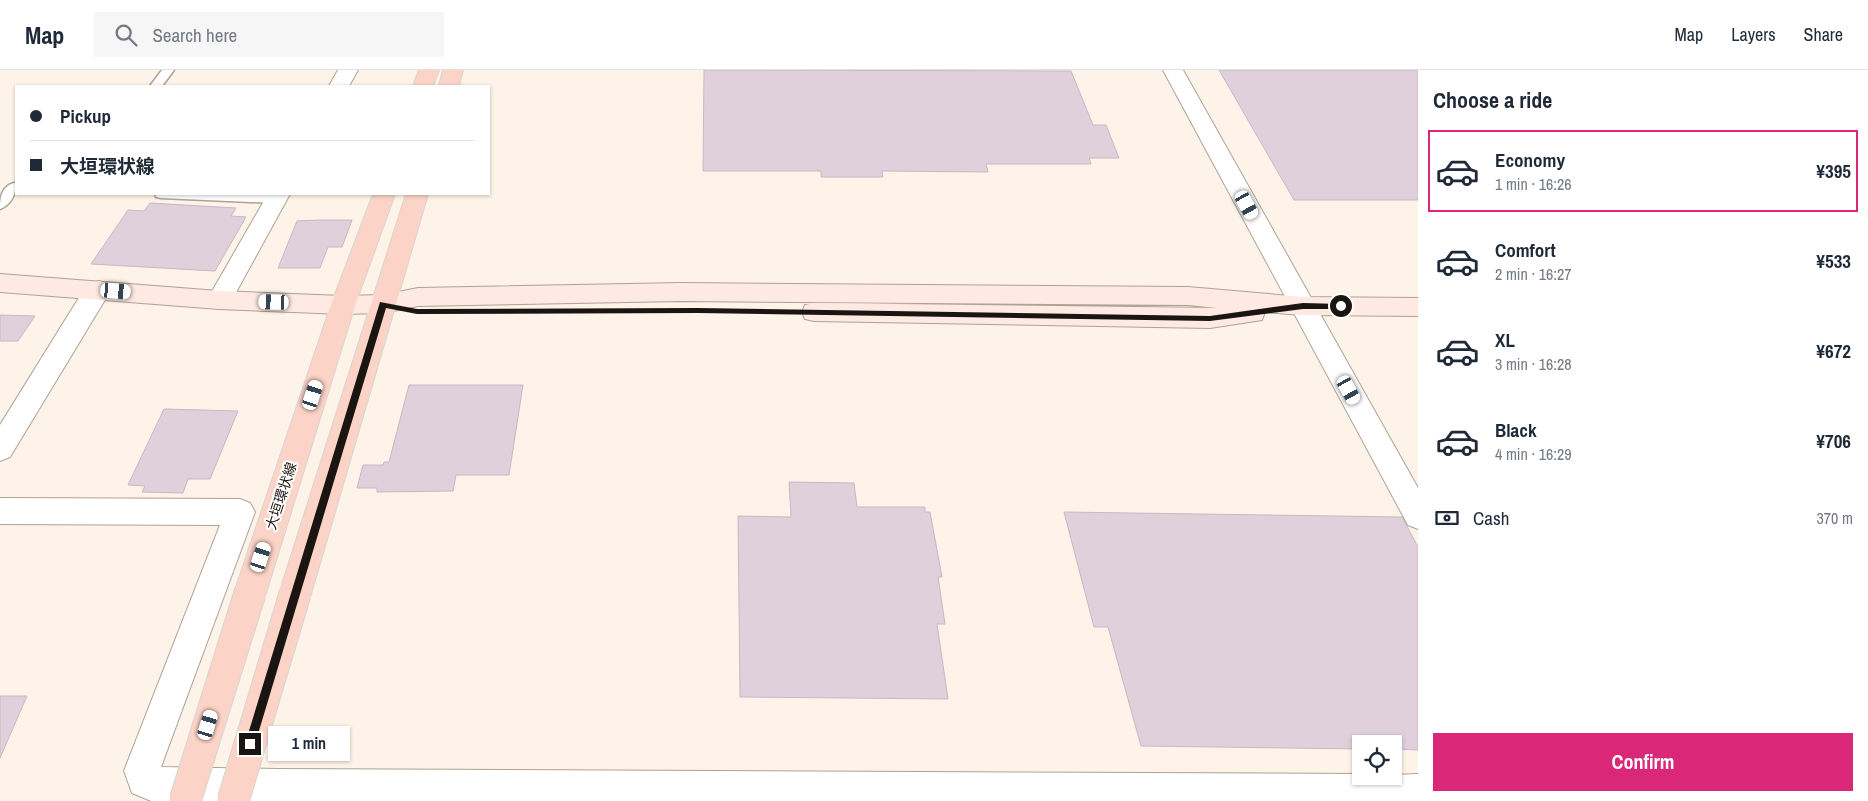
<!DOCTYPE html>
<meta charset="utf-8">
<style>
:root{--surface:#fff;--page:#f6f6f7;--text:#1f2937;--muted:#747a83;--line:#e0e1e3;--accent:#db2777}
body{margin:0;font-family:"Archivo Narrow","Noto Sans JP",sans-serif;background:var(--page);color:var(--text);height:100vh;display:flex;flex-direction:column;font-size:19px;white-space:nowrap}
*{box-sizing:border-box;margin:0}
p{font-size:16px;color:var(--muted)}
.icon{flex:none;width:28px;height:28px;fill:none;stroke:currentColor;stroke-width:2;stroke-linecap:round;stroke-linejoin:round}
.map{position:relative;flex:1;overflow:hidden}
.panel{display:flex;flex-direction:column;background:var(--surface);width:450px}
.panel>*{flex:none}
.guide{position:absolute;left:15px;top:15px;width:475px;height:110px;border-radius:0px;box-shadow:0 1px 4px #0004;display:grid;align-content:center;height:110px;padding:0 15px;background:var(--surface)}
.tools{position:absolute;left:1352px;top:665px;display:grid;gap:10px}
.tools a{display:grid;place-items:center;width:50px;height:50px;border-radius:0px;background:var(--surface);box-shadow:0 1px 4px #0004;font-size:25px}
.end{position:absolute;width:22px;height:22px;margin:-11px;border:6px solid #1a1510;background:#fff;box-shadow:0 0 0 2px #fff}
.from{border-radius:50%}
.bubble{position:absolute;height:35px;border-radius:0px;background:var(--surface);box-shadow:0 1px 4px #0004;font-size:16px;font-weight:800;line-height:35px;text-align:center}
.car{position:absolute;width:15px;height:30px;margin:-15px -8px;border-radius:6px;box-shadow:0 0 4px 1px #0007;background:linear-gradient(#fff 24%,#345 0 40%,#fff 0 76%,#345 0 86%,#fff 0)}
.guide b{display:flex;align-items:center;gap:18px;height:48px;font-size:19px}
.guide b+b{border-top:1px solid var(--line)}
.guide i{width:12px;height:12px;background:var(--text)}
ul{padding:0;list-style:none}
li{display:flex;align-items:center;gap:15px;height:82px;margin:0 10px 8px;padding:0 5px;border:2px solid transparent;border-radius:0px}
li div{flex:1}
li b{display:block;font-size:19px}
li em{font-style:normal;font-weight:800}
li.selected{border-color:var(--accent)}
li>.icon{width:45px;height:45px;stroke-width:1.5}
h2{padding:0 15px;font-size:22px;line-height:60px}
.pay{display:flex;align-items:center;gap:12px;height:55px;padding:0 15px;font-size:19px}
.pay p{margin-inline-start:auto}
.primary-button{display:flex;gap:10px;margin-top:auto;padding:10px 15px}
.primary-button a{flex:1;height:58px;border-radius:0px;background:var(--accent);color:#fff;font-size:20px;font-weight:800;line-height:58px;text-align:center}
header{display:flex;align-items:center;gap:30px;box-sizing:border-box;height:70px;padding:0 25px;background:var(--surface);border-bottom:1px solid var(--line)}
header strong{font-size:24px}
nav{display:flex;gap:28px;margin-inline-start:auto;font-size:18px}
.search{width:350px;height:45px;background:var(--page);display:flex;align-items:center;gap:12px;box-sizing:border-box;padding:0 18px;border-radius:0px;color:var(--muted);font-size:19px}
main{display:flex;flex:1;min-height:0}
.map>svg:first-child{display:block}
</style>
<header>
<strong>Map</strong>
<div class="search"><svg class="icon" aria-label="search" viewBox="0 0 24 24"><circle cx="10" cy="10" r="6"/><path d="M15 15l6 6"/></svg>Search here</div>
<nav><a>Map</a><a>Layers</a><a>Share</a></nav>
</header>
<main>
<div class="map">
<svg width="1418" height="731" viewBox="0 0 1418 731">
<rect width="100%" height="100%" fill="#fef3e8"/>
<path fill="#dfd0dc" stroke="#c7b8c5" d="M 704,0 L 1071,1 L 1093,55 L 1106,55 L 1119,88 L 1089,88 L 1091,94 L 986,94 L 988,102 L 882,101 L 883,107 L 821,107 L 821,101 L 703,101 Z
M 1219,0 L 1418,0 L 1418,130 L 1294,130 Z
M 150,133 L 236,138 L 231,146 L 246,147 L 215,201 L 91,194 L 128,140 L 144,141 Z
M 320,150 L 352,150 L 342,177 L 328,177 L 320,198 L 278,198 L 297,151 Z
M 0,245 L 35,246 L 18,271 L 0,271 Z
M 409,315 L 523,315 L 509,405 L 456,405 L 453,421 L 377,422 L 377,418 L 357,418 L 363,395 L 383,395 L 384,392 L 389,392 Z
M 164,339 L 238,341 L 210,409 L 188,409 L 183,423 L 142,422 L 145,416 L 128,415 Z
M 789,412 L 854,413 L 857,437 L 925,437 L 925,442 L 930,442 L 942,507 L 938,507 L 945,554 L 937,554 L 948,629 L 740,627 L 738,446 L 791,447 Z
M 1064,442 L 1402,447 L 1418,477 L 1418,680 L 1394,679 L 1394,674 L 1361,674 L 1361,679 L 1141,676 L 1108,557 L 1094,557 Z
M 0,626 L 27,626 L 0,688 Z"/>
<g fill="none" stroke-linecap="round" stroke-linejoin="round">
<defs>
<path id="lane" d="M 162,0 L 174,0 L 162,16 L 150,16 Z
M 14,113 L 16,113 C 16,124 11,135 0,139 C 0,127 2,116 14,113 Z
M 155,124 L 258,124 L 280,126 L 282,129 L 280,132 L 275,133 L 161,128 L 156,127 Z"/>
<path id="street" d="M 338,0 L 358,0 L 349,16 L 329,16 Z
M 1163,0 L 1183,0 L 1418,418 L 1418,459 L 1408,455 Z
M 268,124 L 290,124 L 228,237 L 219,239 L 210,237 L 207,230 Z
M 99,211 L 108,214 L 111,220 L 10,387 L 0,391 L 0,355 L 80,226 L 90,214 Z
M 0,428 L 240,429 L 250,433 L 255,442 L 161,697 L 277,699 L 1361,704 L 1361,706 L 1418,704 L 1418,731 L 151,731 L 132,723 L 124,701 L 220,455 L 0,454 Z"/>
<path id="secondary" d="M 0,204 L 219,221 L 343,226 L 383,225 L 418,218 L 681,213 L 1188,217 L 1303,227 L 1418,228 L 1418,246 L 1303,245 L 1265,242 L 1262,250 L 1210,258 L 814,251 L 805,249 L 802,242 L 805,235 L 814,233 L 1217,238 L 1188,235 L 681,231 L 418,236 L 383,243 L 343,244 L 219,239 L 0,222 Z"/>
<path id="primary" d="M 419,0 L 439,0 L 433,16 L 413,16 Z
M 443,0 L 463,0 L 459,16 L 439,16 Z
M 373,124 L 395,124 L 355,235 L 266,523 L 261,533 L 250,538 L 239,533 L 234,523 L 331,235 Z
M 406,124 L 428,124 L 311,524 L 306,535 L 295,539 L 284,535 L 279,524 Z"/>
</defs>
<use href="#lane" stroke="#afa195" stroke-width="3"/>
<use href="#street" stroke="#afa195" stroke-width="2"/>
<use href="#secondary" stroke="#afa195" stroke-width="2"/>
<use href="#primary" stroke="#d6d5d4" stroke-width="2"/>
<use href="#lane" fill="#fff" fill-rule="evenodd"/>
<use href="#street" fill="#fff" fill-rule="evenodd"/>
<use href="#secondary" fill="#fee9e3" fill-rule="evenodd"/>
<use href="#primary" fill="#fcd3c7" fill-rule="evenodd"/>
<defs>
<path id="primary-bridge" d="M 185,731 L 250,523
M 233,731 L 295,524"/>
</defs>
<use href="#primary-bridge" stroke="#d6d5d4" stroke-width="33" stroke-linecap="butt"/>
<use href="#primary-bridge" stroke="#fcd3c7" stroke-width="31"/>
</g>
<path fill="#1a1510" d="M 380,232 L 417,239 L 698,238 L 1210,246 L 1303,233 L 1341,234 L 1345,236 L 1341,239 L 1303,239 L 1210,251 L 698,243 L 417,244 L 386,238 L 255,674 L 250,680 L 245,674 Z"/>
<g text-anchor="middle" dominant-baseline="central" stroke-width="4" stroke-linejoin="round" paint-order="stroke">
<g font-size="14" fill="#1a1510" stroke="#fff">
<text transform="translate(281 426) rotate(-72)">大垣環状線</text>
</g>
</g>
</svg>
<div class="tools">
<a><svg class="icon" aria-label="locate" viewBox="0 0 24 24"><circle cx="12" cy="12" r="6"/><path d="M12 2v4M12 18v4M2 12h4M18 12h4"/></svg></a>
</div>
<i class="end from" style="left:1341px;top:236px"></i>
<i class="end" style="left:250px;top:674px"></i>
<div class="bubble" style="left:268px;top:656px;width:82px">1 min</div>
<i class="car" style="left:1247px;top:135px;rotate:151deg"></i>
<i class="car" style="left:116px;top:221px;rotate:95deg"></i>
<i class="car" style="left:274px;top:232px;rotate:272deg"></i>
<i class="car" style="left:1349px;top:320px;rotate:151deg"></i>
<i class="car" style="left:313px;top:325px;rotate:18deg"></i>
<i class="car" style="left:261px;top:487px;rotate:18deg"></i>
<i class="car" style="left:208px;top:655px;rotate:17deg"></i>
<div class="guide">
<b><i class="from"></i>Pickup</b>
<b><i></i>大垣環状線</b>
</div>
</div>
<section class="panel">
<h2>Choose a ride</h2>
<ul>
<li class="selected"><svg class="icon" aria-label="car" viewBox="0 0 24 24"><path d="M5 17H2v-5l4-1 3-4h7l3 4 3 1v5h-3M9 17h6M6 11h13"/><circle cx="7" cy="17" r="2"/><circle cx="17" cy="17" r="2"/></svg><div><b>Economy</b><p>1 min · 16:26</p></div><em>¥395</em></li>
<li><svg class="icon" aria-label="car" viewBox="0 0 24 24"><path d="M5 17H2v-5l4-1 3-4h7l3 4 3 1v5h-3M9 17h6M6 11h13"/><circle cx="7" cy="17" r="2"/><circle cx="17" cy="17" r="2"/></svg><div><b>Comfort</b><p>2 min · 16:27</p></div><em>¥533</em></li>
<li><svg class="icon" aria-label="car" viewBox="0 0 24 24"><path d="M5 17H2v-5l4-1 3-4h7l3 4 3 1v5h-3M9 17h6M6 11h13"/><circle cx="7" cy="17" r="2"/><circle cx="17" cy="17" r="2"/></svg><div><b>XL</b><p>3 min · 16:28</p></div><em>¥672</em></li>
<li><svg class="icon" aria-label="car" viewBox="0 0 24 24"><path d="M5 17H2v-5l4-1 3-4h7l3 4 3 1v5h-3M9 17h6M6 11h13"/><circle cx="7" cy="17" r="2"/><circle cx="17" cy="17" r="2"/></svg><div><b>Black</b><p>4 min · 16:29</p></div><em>¥706</em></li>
</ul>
<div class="pay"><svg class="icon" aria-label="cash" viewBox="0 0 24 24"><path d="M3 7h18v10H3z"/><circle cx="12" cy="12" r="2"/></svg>Cash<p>370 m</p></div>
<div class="primary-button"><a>Confirm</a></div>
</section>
</main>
